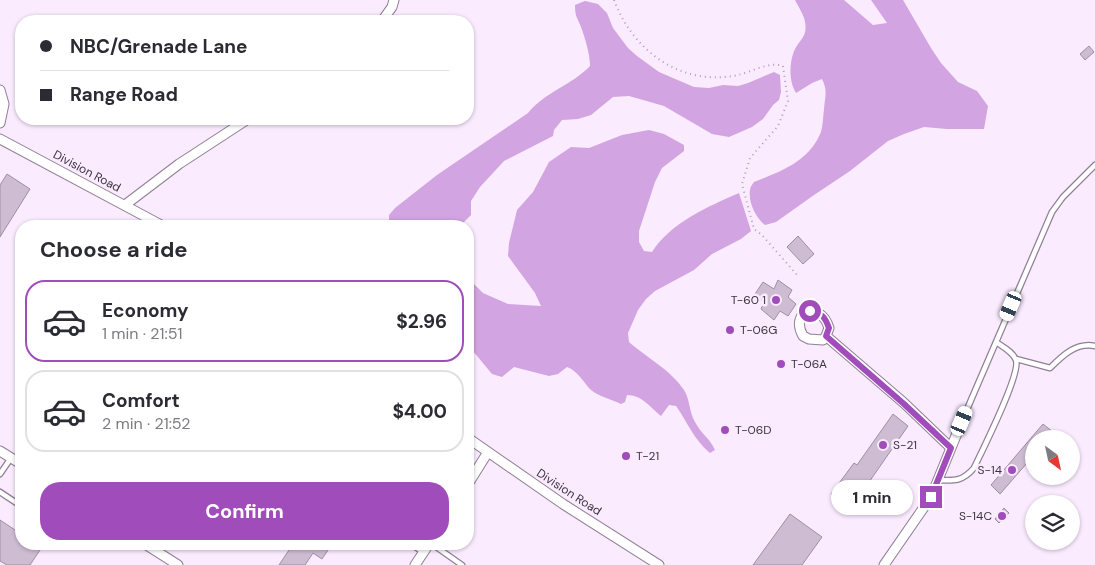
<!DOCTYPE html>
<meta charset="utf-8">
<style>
:root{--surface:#fff;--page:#f2f2f3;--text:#2b2b33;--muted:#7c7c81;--line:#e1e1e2;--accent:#a14cbb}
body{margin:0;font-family:"DM Sans",sans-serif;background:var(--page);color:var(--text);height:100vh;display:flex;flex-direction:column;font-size:19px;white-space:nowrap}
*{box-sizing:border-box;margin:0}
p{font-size:16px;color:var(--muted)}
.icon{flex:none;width:28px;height:28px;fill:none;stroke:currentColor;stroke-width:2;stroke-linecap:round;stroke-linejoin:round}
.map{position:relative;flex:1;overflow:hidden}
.side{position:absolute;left:15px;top:220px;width:459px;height:330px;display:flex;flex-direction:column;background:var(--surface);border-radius:20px;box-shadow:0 1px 4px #0004}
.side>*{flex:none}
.banner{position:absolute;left:15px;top:15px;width:459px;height:110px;border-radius:20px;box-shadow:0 1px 4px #0004;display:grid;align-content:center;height:110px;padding:0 25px;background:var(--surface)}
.needle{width:32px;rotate:147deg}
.buttons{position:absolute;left:1025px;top:430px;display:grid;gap:10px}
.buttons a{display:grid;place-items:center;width:55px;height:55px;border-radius:50%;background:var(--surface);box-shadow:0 1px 4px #0004;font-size:25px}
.end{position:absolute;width:22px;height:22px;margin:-11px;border:6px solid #a14cbb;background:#fff;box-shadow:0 0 0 2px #fff}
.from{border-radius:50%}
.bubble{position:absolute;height:35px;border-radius:18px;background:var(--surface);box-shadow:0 1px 4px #0004;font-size:16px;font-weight:700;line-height:35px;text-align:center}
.car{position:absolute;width:15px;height:30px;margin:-15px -8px;border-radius:6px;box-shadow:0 0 4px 1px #0007;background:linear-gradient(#fff 24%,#345 0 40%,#fff 0 76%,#345 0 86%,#fff 0)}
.banner b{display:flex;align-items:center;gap:18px;height:48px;font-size:19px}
.banner b+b{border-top:1px solid var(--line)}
.banner i{width:12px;height:12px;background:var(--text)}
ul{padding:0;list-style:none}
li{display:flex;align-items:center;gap:15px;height:82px;margin:0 10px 8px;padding:0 15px;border:2px solid var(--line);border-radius:20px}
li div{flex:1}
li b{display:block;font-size:19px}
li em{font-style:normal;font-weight:700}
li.selected{border-color:var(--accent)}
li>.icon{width:45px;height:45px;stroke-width:1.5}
h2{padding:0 25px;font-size:22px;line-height:60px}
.primary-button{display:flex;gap:10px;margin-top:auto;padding:10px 25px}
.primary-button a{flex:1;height:58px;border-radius:20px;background:var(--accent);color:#fff;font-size:20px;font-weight:700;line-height:58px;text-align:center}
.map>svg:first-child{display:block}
</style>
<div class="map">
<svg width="1095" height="565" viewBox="0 0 1095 565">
<rect width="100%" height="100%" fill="#faebff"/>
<path fill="#d2a4e1" d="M 795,0 L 844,0 L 873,25 L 887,23 L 871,0 L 903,0 L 931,48 L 941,63 L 958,82 L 977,91 L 988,106 L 984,129 L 947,129 L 924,127 L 904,134 L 888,141 L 850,171 L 814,195 L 776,222 L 765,225 C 756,218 748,202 750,190 C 750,187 752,185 754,182 C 781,171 809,162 821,132 C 823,125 823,117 824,109 C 825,96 828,91 822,79 L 812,83 L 796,93 C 789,82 789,64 794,51 C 799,40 808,37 805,22 C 804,15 798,6 795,0 Z
M 585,1 L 598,4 L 607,13 L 613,28 L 628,48 L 637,56 L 659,72 L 694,87 L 709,88 L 723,85 L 738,86 L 748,83 L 774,72 L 780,75 L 781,92 L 779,100 L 773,105 L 763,119 L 752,127 L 729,137 L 712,134 L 664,106 L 629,96 L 613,97 L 591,115 L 578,119 L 562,120 L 554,130 L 553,136 L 504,161 L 480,187 L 471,201 L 471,215 L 460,226 L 390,226 L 389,224 L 389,215 L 395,208 L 437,175 L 528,113 C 545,92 572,85 590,66 C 590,54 585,38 581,27 C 577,17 575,17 575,5 Z
M 649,130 L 664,134 L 684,145 L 684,151 L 662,168 L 655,182 L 639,231 L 639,242 L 644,251 L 652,252 C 670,223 709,206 739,193 L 751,231 L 741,239 L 712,254 L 694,270 L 655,291 L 646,299 L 638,310 L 628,333 L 629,342 C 647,358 670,369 684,390 C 690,399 689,412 695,422 C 701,434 709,437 715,450 L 710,453 C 694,440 688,423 676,406 L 669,405 L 661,416 C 650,407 642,395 627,395 L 625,402 L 621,404 C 611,399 600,397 591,390 C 583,382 578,371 567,367 L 558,374 L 549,376 L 514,367 L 502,377 L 492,374 L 468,345 L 468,254 L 472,282 L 483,293 L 508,304 L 541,306 L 535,293 L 508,256 L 509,243 L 517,210 L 533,192 L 549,162 L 571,147 L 589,148 L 622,135 Z"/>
<path fill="#cebcd3" stroke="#9f8ea4" d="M 1089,46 L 1094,52 L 1085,60 L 1080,54 Z
M 7,174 L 30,189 L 0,237 L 0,185 Z
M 798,236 L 814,254 L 803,264 L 787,247 Z
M 778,280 L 792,290 L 788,297 L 796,304 L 788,316 L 780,311 L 774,320 L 761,309 L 764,302 L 755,294 L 763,282 L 774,289 Z
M 893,414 L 908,426 L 851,508 L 831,494 L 854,463 L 857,465 Z
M 1043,424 L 1053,432 L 1047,439 L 1034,439 L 1034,455 L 1000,494 L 991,485 Z
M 1004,508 L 1009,513 L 999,523 L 995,519 Z
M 790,514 L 822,537 L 802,565 L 753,565 Z
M 0,520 L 21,534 L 21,544 L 37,544 L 42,547 L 30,565 L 7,565 L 0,561 Z
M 293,544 L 332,544 L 322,559 L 313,553 L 305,565 L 279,565 Z"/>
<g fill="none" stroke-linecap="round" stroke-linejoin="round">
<defs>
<path id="lane" d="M 1016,359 L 1050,368 C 1062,356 1076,342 1095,346
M 962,421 L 1052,212 L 1063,197 L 1095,165
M 0,474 L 11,458
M 938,480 C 955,481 963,481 974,468 C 982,451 1021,374 1016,360 C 1013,352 1003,347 996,342
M 0,492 L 21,506
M 411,544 L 423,552
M 432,544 L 462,565"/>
<path id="street" d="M 382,21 L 392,7 L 394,0
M 0,90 L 4,104 L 0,123
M 0,139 L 163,226
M 125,205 L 179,164 L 248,119
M 826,336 L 823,340 L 809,339 L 803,336 C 789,311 820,299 829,328 L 826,336 L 904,403 L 951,448
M 468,438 L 563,504 L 659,565
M 0,451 L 21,464
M 468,484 L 488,452
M 145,544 L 178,565
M 415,565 L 429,544
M 884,565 L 931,497 L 962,421"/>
</defs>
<use href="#lane" stroke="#907f96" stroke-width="7"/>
<use href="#street" stroke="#907f96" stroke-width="11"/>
<path stroke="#aea2b2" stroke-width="2" stroke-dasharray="1 4" stroke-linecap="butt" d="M 614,0 C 633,51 681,87 738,75 C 751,72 770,61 783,66 L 788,101 L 778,126 L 750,158 L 742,184 L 754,229 L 762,235 L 799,277"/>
<use href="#lane" stroke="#fff" stroke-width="4.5"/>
<use href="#street" stroke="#fff" stroke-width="9"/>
</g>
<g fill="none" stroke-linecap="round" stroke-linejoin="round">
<path stroke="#a14cbb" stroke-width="6" d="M 810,311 C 822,313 825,317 829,328 L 826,336 L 904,404 L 951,448 L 931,497"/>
</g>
<g fill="#a14cbb" stroke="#faebff" stroke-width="2">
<circle cx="776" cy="300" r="5"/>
<circle cx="730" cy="330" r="5"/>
<circle cx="781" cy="364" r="5"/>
<circle cx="725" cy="430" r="5"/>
<circle cx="883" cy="445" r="5"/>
<circle cx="626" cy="456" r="5"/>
<circle cx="1012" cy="470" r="5"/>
<circle cx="1002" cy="516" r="5"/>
</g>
<g text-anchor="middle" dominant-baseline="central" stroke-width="5" stroke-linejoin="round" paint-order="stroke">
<g font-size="12" fill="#3c353f" stroke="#faebff">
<text transform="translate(87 171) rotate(28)">Division Road</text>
<text transform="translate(569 492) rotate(33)">Division Road</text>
</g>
<g font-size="12" fill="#3c353f" stroke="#faebff" text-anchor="start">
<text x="766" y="300" text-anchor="end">T-60 1</text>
<text x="740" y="330">T-06G</text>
<text x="791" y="364">T-06A</text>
<text x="735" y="430">T-06D</text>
<text x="893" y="445">S-21</text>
<text x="636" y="456">T-21</text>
<text x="1002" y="470" text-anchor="end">S-14</text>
<text x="992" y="516" text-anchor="end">S-14C</text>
</g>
</g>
</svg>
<div class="buttons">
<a><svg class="needle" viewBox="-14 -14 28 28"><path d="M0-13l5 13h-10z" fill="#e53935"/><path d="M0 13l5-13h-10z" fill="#7c7c81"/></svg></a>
<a><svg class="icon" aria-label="layers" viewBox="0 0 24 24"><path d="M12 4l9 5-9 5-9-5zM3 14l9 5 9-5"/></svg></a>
</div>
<i class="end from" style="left:810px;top:311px"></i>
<i class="end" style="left:931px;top:497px"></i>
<div class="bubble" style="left:831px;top:480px;width:82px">1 min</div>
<i class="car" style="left:1011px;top:306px;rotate:203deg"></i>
<i class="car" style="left:962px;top:421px;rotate:23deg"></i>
<div class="banner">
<b><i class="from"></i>NBC/Grenade Lane</b>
<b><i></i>Range Road</b>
</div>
<section class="side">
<h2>Choose a ride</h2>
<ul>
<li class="selected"><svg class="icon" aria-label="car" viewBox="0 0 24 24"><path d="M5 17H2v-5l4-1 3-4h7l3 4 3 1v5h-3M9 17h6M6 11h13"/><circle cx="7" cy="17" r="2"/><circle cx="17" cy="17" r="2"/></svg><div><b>Economy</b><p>1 min · 21:51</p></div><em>$2.96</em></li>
<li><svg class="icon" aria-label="car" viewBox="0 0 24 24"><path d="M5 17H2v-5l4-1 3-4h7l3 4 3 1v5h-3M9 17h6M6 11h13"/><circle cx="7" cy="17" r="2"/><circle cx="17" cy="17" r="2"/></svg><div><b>Comfort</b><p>2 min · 21:52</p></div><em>$4.00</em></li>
</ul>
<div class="primary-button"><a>Confirm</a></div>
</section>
</div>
